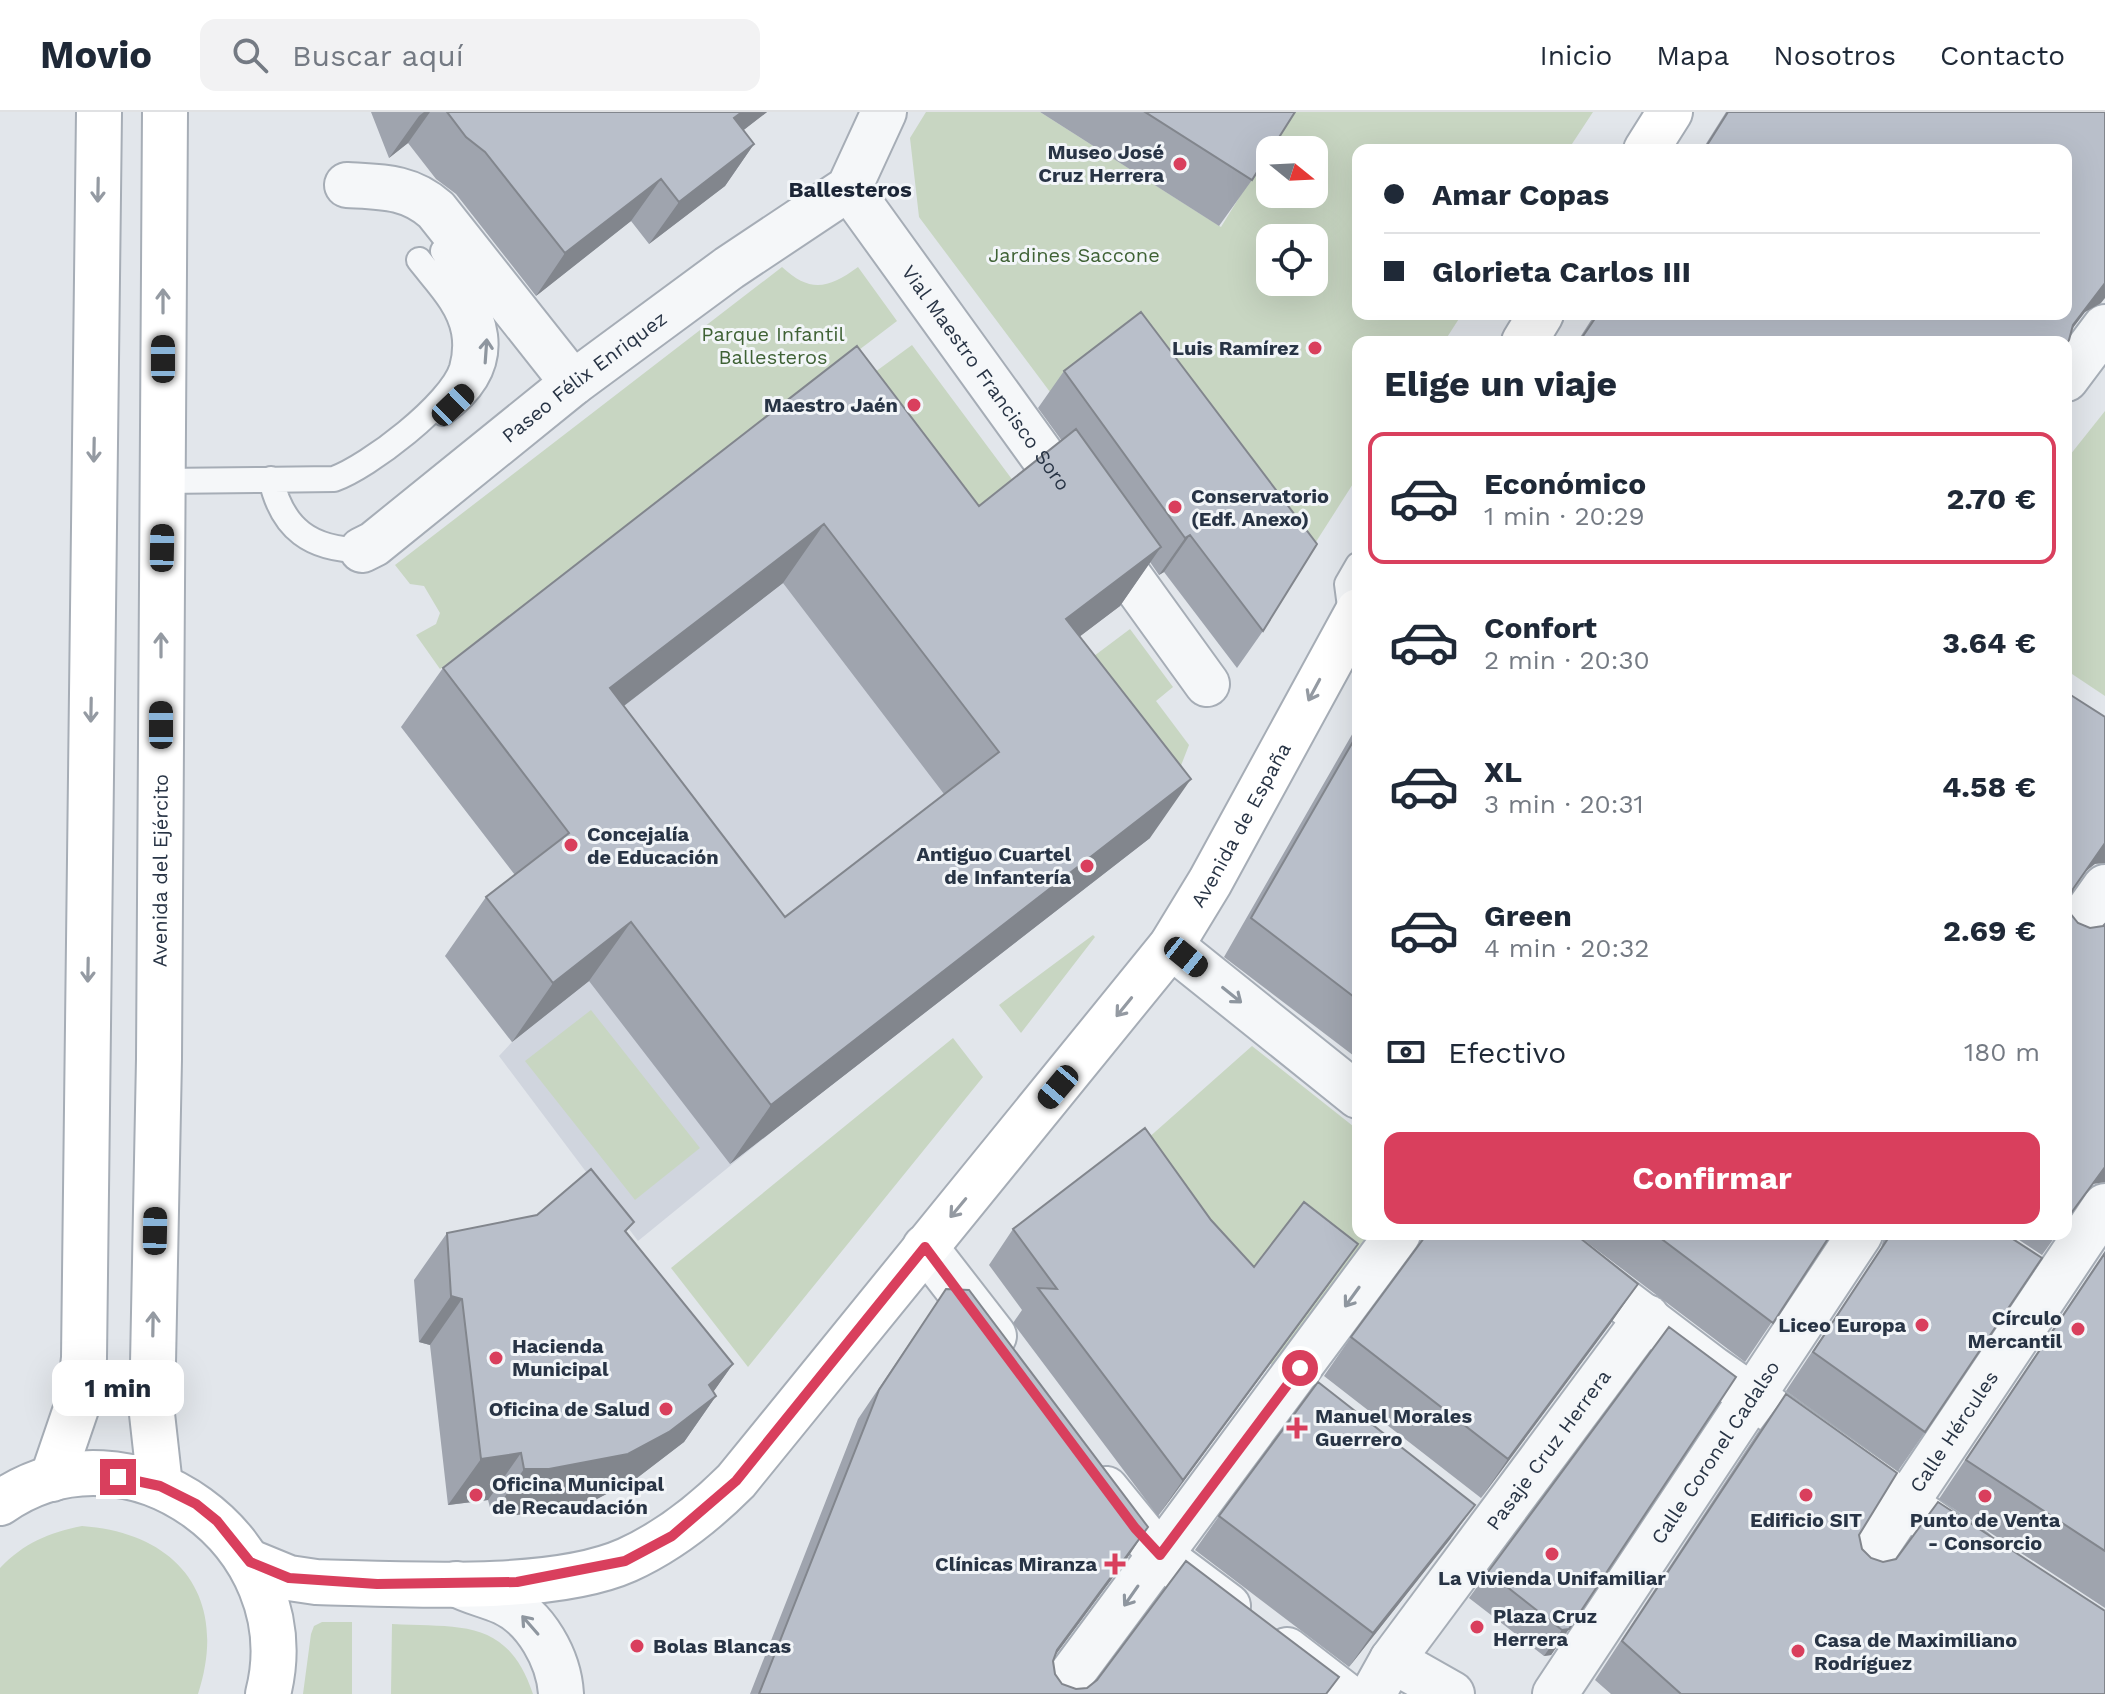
<!DOCTYPE html>
<html lang="es">
<meta charset="utf-8">
<style>
:root{--surface:#fff;--page:#f2f2f3;--text:#1f2937;--muted:#747a83;--line:#e0e1e3;--accent:#d93f5d}
body{margin:0;font-family:"Work Sans",sans-serif;background:var(--page);color:var(--text);height:100vh;display:flex;flex-direction:column;font-size:30px;white-space:nowrap}
*{box-sizing:border-box;margin:0}
p{font-size:26px;color:var(--muted)}
.icon{flex:none;width:44px;height:44px;fill:none;stroke:currentColor;stroke-width:2;stroke-linecap:round;stroke-linejoin:round}
.map{position:relative;flex:1;overflow:hidden}
.side{position:absolute;left:1352px;top:224px;width:720px;height:904px;display:flex;flex-direction:column;background:var(--surface);border-radius:16px;box-shadow:0 8px 32px #0002}
.side>*{flex:none}
.hud{position:absolute;left:1352px;top:32px;width:720px;height:176px;border-radius:16px;box-shadow:0 8px 32px #0002;display:grid;align-content:center;height:176px;padding:0 32px;background:var(--surface)}
.needle{width:52px;rotate:108deg}
.tools{position:absolute;left:1256px;top:24px;display:grid;gap:16px}
.tools a{display:grid;place-items:center;width:72px;height:72px;border-radius:16px;background:var(--surface);box-shadow:0 8px 32px #0002;font-size:40px}
.end{position:absolute;width:36px;height:36px;margin:-18px;border:10px solid #d93f5d;background:#fff;box-shadow:0 0 0 4px #fff}
.from{border-radius:50%}
.bubble{position:absolute;height:56px;border-radius:16px;background:var(--surface);box-shadow:0 8px 32px #0002;font-size:26px;font-weight:700;line-height:56px;text-align:center}
.car{position:absolute;width:24px;height:48px;margin:-24px -12px;border-radius:10px;box-shadow:0 0 6px 2px #0007;background:linear-gradient(#222 24%,#8ab4d8 0 40%,#222 0 76%,#8ab4d8 0 86%,#222 0)}
.hud b{display:flex;align-items:center;gap:28px;height:76px;font-size:30px}
.hud b+b{border-top:2px solid var(--line)}
.hud i{width:20px;height:20px;background:var(--text)}
ul{padding:0;list-style:none}
li{display:flex;align-items:center;gap:24px;height:132px;margin:0 16px 12px;padding:0 16px;border:4px solid transparent;border-radius:16px}
li div{flex:1}
li b{display:block;font-size:30px}
li em{font-style:normal;font-weight:700}
li.selected{border-color:var(--accent)}
li>.icon{width:72px;height:72px;stroke-width:1.5}
h2{padding:0 32px;font-size:36px;line-height:96px}
.pay{display:flex;align-items:center;gap:20px;height:88px;padding:0 32px;font-size:30px}
.pay p{margin-inline-start:auto}
.primary-button{display:flex;gap:16px;margin-top:auto;padding:16px 32px}
.primary-button a{flex:1;height:92px;border-radius:16px;background:var(--accent);color:#fff;font-size:32px;font-weight:700;line-height:92px;text-align:center}
header{display:flex;align-items:center;gap:48px;box-sizing:border-box;height:112px;padding:0 40px;background:var(--surface);border-bottom:2px solid var(--line)}
header strong{font-size:38px}
nav{display:flex;gap:44px;margin-inline-start:auto;font-size:28px}
.search{width:560px;height:72px;background:var(--page);display:flex;align-items:center;gap:20px;box-sizing:border-box;padding:0 28px;border-radius:16px;color:var(--muted);font-size:30px}
.map>svg:first-child{display:block}
</style>
<header>
<strong>Movio</strong>
<div class="search"><svg class="icon" aria-label="search" viewBox="0 0 24 24"><circle cx="10" cy="10" r="6"/><path d="M15 15l6 6"/></svg>Buscar aquí</div>
<nav><a>Inicio</a><a>Mapa</a><a>Nosotros</a><a>Contacto</a></nav>
</header>
<div class="map">
<svg width="2105" height="1582" viewBox="0 0 2105 1582">
<rect width="100%" height="100%" fill="#e2e6eb"/>
<path fill="#d0d5de" d="M 815,293 L 1150,726 L 789,1006 L 638,1129 L 499,944 L 512,930 L 445,844 L 489,810 L 559,820 L 401,615 Z"/>
<path fill="#c8d6c2" fill-rule="evenodd" d="M 926,0 L 1040,0 L 1221,115 L 1292,0 L 1593,0 L 1568,38 L 1358,38 L 1358,202 L 1462,202 L 1444,230 L 1358,230 L 1358,364 L 1291,469 L 1053,284 L 919,105 L 910,26 ZM 1270,38 L 1314,38 L 1314,82 L 1270,82 ZM 1270,126 L 1314,126 L 1314,170 L 1270,170 Z
M 782,155 C 810,181 828,177 858,155 L 897,209 L 440,557 L 416,523 L 436,512 L 440,501 L 424,474 L 410,472 L 395,453 Z
M 912,233 L 1014,370 L 949,417 L 849,279 Z
M 2105,299 L 2105,584 L 2066,558 L 2066,348 Z
M 1130,517 L 1173,575 L 1156,589 L 1189,633 L 1166,692 L 1070,562 Z
M 1093,823 L 1095,825 L 1021,921 L 999,893 Z
M 591,898 L 700,1036 L 635,1088 L 525,949 Z
M 953,926 L 983,965 L 748,1255 L 671,1156 Z
M 1252,934 L 1358,1018 L 1358,1122 L 1378,1122 L 1276,1258 L 1120,1051 Z
M 82,1414 C 180,1421 229,1487 198,1582 L 0,1582 L 0,1456 C 24,1431 48,1421 82,1414 Z
M 322,1510 L 352,1510 L 352,1582 L 303,1582 L 311,1522 L 314,1514 Z
M 392,1512 C 460,1516 507,1505 533,1582 L 391,1582 Z"/>
<g fill="none" stroke-linecap="round" stroke-linejoin="round">
<defs>
<path id="lane" d="M 443,301 C 513,250 485,199 443,139
M 271,367 C 282,417 311,438 362,438
M 162,369 L 334,367 C 368,355 451,292 462,256 C 465,245 466,231 464,220 C 459,192 436,170 419,148
M 1352,510 L 1347,472 L 1358,453"/>
<g id="street">
<path d="M 347,73 C 382,75 409,74 436,98 L 573,271"/>
<path id="s1" d="M 849,76 L 1207,572"/>
<path d="M 2066,267 L 2105,215"/>
<path id="s2" d="M 362,438 L 374,432 L 573,271 L 729,156 L 849,76 L 884,0"/>
<path d="M 2066,830 L 2105,775"/>
<path d="M 1171,834 L 1358,984"/>
<path d="M 1535,1122 L 1713,1257 L 1974,1440"/>
<path d="M 925,1135 L 994,1224"/>
<path d="M 1106,1377 L 1160,1443 L 1228,1494"/>
<path id="s3" d="M 1857,1464 L 2105,1094"/>
<path d="M 456,1472 C 471,1480 487,1483 503,1490 C 536,1505 559,1547 561,1582"/>
<path d="M 1287,1538 L 1344,1582"/>
<path id="s4" d="M 1392,1548 L 1647,1205"/>
<path d="M 1057,1582 L 1398,1122"/>
<path d="M 1373,1582 L 1392,1548 L 1452,1582"/>
<path id="s5" d="M 1555,1582 L 1860,1122"/>
</g>
<g id="secondary">
<path d="M 1646,38 L 1670,0"/>
<path d="M 1524,230 L 1541,202"/>
<path d="M 52,1367 L 79,1288 L 84,1246 L 99,0"/>
<path id="s6" d="M 160,1374 L 152,1302 L 159,947 L 165,0"/>
<path d="M 0,1391 C 130,1300 307,1431 268,1582"/>
<path id="s7" d="M 250,1450 L 289,1466 L 316,1470 C 401,1472 551,1482 627,1448 C 669,1429 704,1401 736,1369 L 1171,834 L 1210,770 L 1358,499"/>
</g>
</defs>
<use href="#lane" stroke="#a6adb6" stroke-width="28"/>
<use href="#street" stroke="#a6adb6" stroke-width="48"/>
<use href="#secondary" stroke="#a6adb6" stroke-width="48"/>
<use href="#lane" stroke="#f5f7f9" stroke-width="24"/>
<use href="#street" stroke="#f5f7f9" stroke-width="44"/>
<use href="#secondary" stroke="#fff" stroke-width="44"/>
</g>
<path fill="#9fa4ae" fill-rule="evenodd" d="M 371,0 L 767,0 L 743,18 L 754,32 L 725,74 L 649,132 L 631,109 L 536,184 L 456,82 L 436,67 L 408,31 L 389,46 Z
M 1040,0 L 1295,0 L 1252,68 L 1219,114 Z
M 1726,0 L 2105,0 L 2101,191 L 2085,200 L 2072,217 L 2066,230 L 1577,230 L 1595,202 L 2066,202 L 2066,38 L 1702,38 Z
M 857,234 L 979,394 L 1062,329 L 1038,296 L 1064,259 L 1263,519 L 1237,556 L 1164,460 L 1159,463 L 1150,450 L 1120,494 L 1080,524 L 1150,726 L 730,1052 L 589,869 L 512,930 L 445,844 L 486,785 L 515,763 L 401,615 L 443,556 ZM 783,471 L 944,682 L 785,805 L 624,594 Z
M 1358,612 L 1358,947 L 1224,845 Z
M 1211,1108 L 1254,1155 L 1333,1167 L 1158,1404 L 1013,1211 L 1022,1198 L 989,1153 L 1013,1117 Z
M 634,1110 L 626,1120 L 733,1252 L 713,1280 L 716,1284 L 684,1330 L 637,1366 L 595,1388 L 517,1403 L 492,1403 L 488,1388 L 448,1393 L 430,1233 L 419,1230 L 414,1168 L 447,1121 Z
M 1576,1122 L 1831,1122 L 1745,1250 Z
M 1885,1122 L 2005,1122 L 1925,1320 L 1898,1359 L 1786,1279 L 1881,1136 Z
M 2010,1122 L 2057,1122 L 2042,1143 Z
M 2105,1139 L 2105,1496 L 1939,1387 Z
M 946,1177 L 1128,1445 L 1056,1542 L 1053,1549 L 1055,1562 L 1062,1572 L 1076,1577 L 1327,1582 L 750,1582 L 858,1307 Z
M 1611,1211 L 1481,1386 L 1324,1264 L 1351,1225 Z
M 1786,1282 L 1859,1423 L 1862,1437 L 1871,1446 L 1883,1450 L 2105,1582 L 1611,1582 L 1595,1568 L 1758,1320 Z
M 1219,1404 L 1451,1426 L 1349,1555 L 1195,1438 Z
M 1488,1460 L 1569,1517 L 1551,1543 L 1544,1544 L 1469,1486 Z"/>
<path fill="#82868d" d="M 424,0 L 430,0 L 408,31 L 389,46 L 419,4 Z
M 742,0 L 767,0 L 704,49 L 734,6 Z
M 754,32 L 725,74 L 649,132 L 679,90 Z
M 661,67 L 631,109 L 536,184 L 565,141 Z
M 2105,171 L 2105,186 L 2101,191 L 2085,200 L 2062,230 L 2073,213 Z
M 824,412 L 783,471 L 569,636 L 610,576 Z
M 1190,423 L 1164,460 L 1159,463 L 1185,426 Z
M 1161,435 L 1120,494 L 1025,566 L 1066,507 Z
M 1191,667 L 1150,726 L 730,1052 L 771,993 Z
M 2105,731 L 2105,751 L 2095,752 L 2085,760 Z
M 631,810 L 589,869 L 512,930 L 553,871 Z
M 2105,1055 L 2105,1070 L 2093,1072 L 2066,1110 Z
M 1358,1132 L 1333,1167 L 1158,1404 L 1183,1368 Z
M 1638,1172 L 1611,1211 L 1481,1386 L 1508,1347 Z
M 451,1184 L 462,1187 L 430,1233 L 419,1230 Z
M 733,1252 L 704,1293 L 716,1284 L 684,1330 L 637,1366 L 595,1388 L 517,1403 L 492,1403 L 524,1357 L 709,1273 Z
M 521,1341 L 488,1388 L 448,1393 L 481,1347 Z
M 1475,1393 L 1451,1426 L 1349,1555 L 1373,1521 Z
M 1148,1415 L 1128,1445 L 1037,1568 L 1057,1538 Z
M 1569,1517 L 1551,1543 L 1544,1544 L 1562,1518 Z"/>
<path fill="#b9bfca" stroke="#82868d" stroke-width="2" fill-rule="evenodd" d="M 447,0 L 742,0 L 734,6 L 754,32 L 679,90 L 661,67 L 565,141 L 485,40 L 466,25 Z
M 1145,0 L 1295,0 L 1252,68 Z
M 1728,0 L 2105,0 L 2105,171 L 2073,213 L 2069,228 L 2066,232 L 2066,230 L 1579,230 L 1598,202 L 2066,202 L 2066,38 L 1704,38 Z
M 1141,200 L 1317,432 L 1263,519 L 1190,423 L 1185,426 L 1064,259 Z
M 857,234 L 979,394 L 1076,317 L 1161,435 L 1066,507 L 1191,667 L 771,993 L 631,810 L 553,871 L 486,785 L 569,721 L 443,556 ZM 824,412 L 999,640 L 785,805 L 610,576 Z
M 2066,580 L 2105,605 L 2105,731 L 2073,777 L 2068,788 L 2070,801 L 2078,811 L 2090,816 L 2103,814 L 2105,812 L 2105,1055 L 2069,1104 L 2066,1102 Z
M 1358,621 L 1358,888 L 1251,806 Z
M 1145,1016 L 1211,1108 L 1254,1155 L 1304,1090 L 1358,1132 L 1183,1368 L 1038,1176 L 1057,1177 L 1013,1117 Z
M 591,1057 L 634,1110 L 625,1119 L 733,1252 L 709,1273 L 716,1284 L 669,1320 L 628,1342 L 549,1357 L 524,1357 L 521,1341 L 481,1347 L 462,1187 L 451,1184 L 447,1121 L 537,1103 Z
M 1427,1122 L 1575,1122 L 1638,1172 L 1508,1347 L 1351,1225 Z
M 1655,1122 L 1831,1122 L 1773,1211 Z
M 1891,1122 L 2005,1122 L 2042,1146 L 1925,1320 L 1813,1240 Z
M 2105,1141 L 2105,1439 L 1966,1348 Z
M 946,1177 L 969,1178 L 1148,1415 L 1057,1538 L 1053,1549 L 1055,1562 L 1062,1572 L 1076,1577 L 1087,1576 L 1097,1568 L 1186,1449 L 1339,1565 L 1326,1582 L 759,1582 L 879,1278 Z
M 1669,1215 L 1736,1265 L 1569,1517 L 1562,1518 L 1488,1460 Z
M 1318,1270 L 1475,1393 L 1373,1521 L 1219,1404 Z
M 1786,1282 L 1897,1361 L 1859,1423 L 1862,1437 L 1871,1446 L 1883,1450 L 1896,1447 L 1938,1390 L 2105,1499 L 2105,1582 L 1681,1582 L 1622,1529 Z"/>
<defs><path id="oneway-shaft" d="M-6 0H5M1.5-3L5.5 0L1.5 3" fill="none" stroke-width="1.6" stroke-linecap="round" stroke-linejoin="round" transform="scale(2)"/></defs>
<g stroke="#949aa2">
<use href="#oneway-shaft" transform="translate(98 78) rotate(91)"/>
<use href="#oneway-shaft" transform="translate(163 189) rotate(-90)"/>
<use href="#oneway-shaft" transform="translate(94 338) rotate(91)"/>
<use href="#oneway-shaft" transform="translate(161 533) rotate(-90)"/>
<use href="#oneway-shaft" transform="translate(1314 578) rotate(118)"/>
<use href="#oneway-shaft" transform="translate(91 598) rotate(91)"/>
<use href="#oneway-shaft" transform="translate(88 858) rotate(91)"/>
<use href="#oneway-shaft" transform="translate(1124 895) rotate(129)"/>
<use href="#oneway-shaft" transform="translate(958 1096) rotate(130)"/>
<use href="#oneway-shaft" transform="translate(153 1212) rotate(-89)"/>
</g>
<g stroke="#8e969f">
<use href="#oneway-shaft" transform="translate(486 239) rotate(-86)"/>
<use href="#oneway-shaft" transform="translate(1232 883) rotate(39)"/>
<use href="#oneway-shaft" transform="translate(1352 1185) rotate(126)"/>
<use href="#oneway-shaft" transform="translate(1131 1484) rotate(125)"/>
<use href="#oneway-shaft" transform="translate(530 1513) rotate(-131)"/>
</g>
<g fill="none" stroke-linecap="round" stroke-linejoin="round">
<path stroke="#d93f5d" stroke-width="10" d="M 118,1365 L 160,1374 L 196,1392 L 217,1409 L 250,1450 L 289,1466 L 377,1472 L 517,1470 L 625,1449 L 672,1424 L 736,1369 L 925,1135 L 1135,1416 L 1160,1443 L 1300,1256"/>
</g>
<g fill="#d93f5d" stroke="#f2f5f8" stroke-width="3">
<circle cx="1180" cy="52" r="8"/>
<circle cx="1315" cy="236" r="8"/>
<circle cx="914" cy="293" r="8"/>
<circle cx="1175" cy="395" r="8"/>
<circle cx="571" cy="733" r="8"/>
<circle cx="1087" cy="754" r="8"/>
<circle cx="1922" cy="1213" r="8"/>
<circle cx="2078" cy="1217" r="8"/>
<circle cx="496" cy="1246" r="8"/>
<circle cx="666" cy="1297" r="8"/>
<path d="M1293 1304h8v8h8v8h-8v8h-8v-8h-8v-8h8z"/>
<circle cx="476" cy="1383" r="8"/>
<circle cx="1806" cy="1383" r="8"/>
<circle cx="1985" cy="1384" r="8"/>
<circle cx="1552" cy="1442" r="8"/>
<path d="M1111 1440h8v8h8v8h-8v8h-8v-8h-8v-8h8z"/>
<circle cx="1477" cy="1515" r="8"/>
<circle cx="637" cy="1534" r="8"/>
<circle cx="1798" cy="1539" r="8"/>
</g>
<g text-anchor="middle" dominant-baseline="central" stroke-width="6" stroke-linejoin="round" paint-order="stroke">
<g font-size="20" font-weight="bold" fill="#283445" stroke="#f2f5f8" text-anchor="end">
<text x="1164" y="40">Museo José<tspan x="1164" dy="23">Cruz Herrera</tspan></text>
<text x="1299" y="236">Luis Ramírez</text>
<text x="898" y="293">Maestro Jaén</text>
<text x="1191" y="384" text-anchor="start">Conservatorio<tspan x="1191" dy="23">(Edf. Anexo)</tspan></text>
<text x="587" y="722" text-anchor="start">Concejalía<tspan x="587" dy="23">de Educación</tspan></text>
<text x="1071" y="742">Antiguo Cuartel<tspan x="1071" dy="23">de Infantería</tspan></text>
<text x="2062" y="1206">Círculo<tspan x="2062" dy="23">Mercantil</tspan></text>
<text x="1906" y="1213">Liceo Europa</text>
<text x="512" y="1234" text-anchor="start">Hacienda<tspan x="512" dy="23">Municipal</tspan></text>
<text x="650" y="1297">Oficina de Salud</text>
<text x="1315" y="1304" text-anchor="start">Manuel Morales<tspan x="1315" dy="23">Guerrero</tspan></text>
<text x="492" y="1372" text-anchor="start">Oficina Municipal<tspan x="492" dy="23">de Recaudación</tspan></text>
<text x="1806" y="1408" text-anchor="middle">Edificio SIT</text>
<text x="1985" y="1408" text-anchor="middle">Punto de Venta<tspan x="1985" dy="23">- Consorcio</tspan></text>
<text x="1097" y="1452">Clínicas Miranza</text>
<text x="1552" y="1466" text-anchor="middle">La Vivienda Unifamiliar</text>
<text x="1493" y="1504" text-anchor="start">Plaza Cruz<tspan x="1493" dy="23">Herrera</tspan></text>
<text x="1814" y="1528" text-anchor="start">Casa de Maximiliano<tspan x="1814" dy="23">Rodríguez</tspan></text>
<text x="653" y="1534" text-anchor="start">Bolas Blancas</text>
</g>
<g font-size="20" fill="#3f6235" stroke="#f2f5f8">
<text x="1074" y="143">Jardines Saccone</text>
<text x="773" y="222">Parque Infantil<tspan x="773" dy="23">Ballesteros</tspan></text>
</g>
<g font-size="20" fill="#283445" stroke="#f2f5f8">
<text stroke="none"><textPath href="#s1" startOffset="234">Vial Maestro Francisco Soro</textPath></text>
<text stroke="none"><textPath href="#s2" startOffset="282">Paseo Félix Enriquez</textPath></text>
<text stroke="none"><textPath href="#s7" startOffset="1348">Avenida de España</textPath></text>
<text stroke="none"><textPath href="#s6" startOffset="616">Avenida del Ejército</textPath></text>
<text stroke="none"><textPath href="#s3" startOffset="174">Calle Hércules</textPath></text>
<text stroke="none"><textPath href="#s4" startOffset="262">Pasaje Cruz Herrera</textPath></text>
<text stroke="none"><textPath href="#s5" startOffset="290">Calle Coronel Cadalso</textPath></text>
</g>
<g font-size="22" font-weight="bold" fill="#1b2536" stroke="#f2f5f8">
<text x="850" y="77">Ballesteros</text>
</g>
</g>
</svg>
<div class="tools">
<a><svg class="needle" viewBox="-14 -14 28 28"><path d="M0-13l5 13h-10z" fill="#e53935"/><path d="M0 13l5-13h-10z" fill="#747a83"/></svg></a>
<a><svg class="icon" aria-label="locate" viewBox="0 0 24 24"><circle cx="12" cy="12" r="6"/><path d="M12 2v4M12 18v4M2 12h4M18 12h4"/></svg></a>
</div>
<i class="end from" style="left:1300px;top:1256px"></i>
<i class="end" style="left:118px;top:1365px"></i>
<div class="bubble" style="left:52px;top:1248px;width:132px">1 min</div>
<i class="car" style="left:163px;top:247px;rotate:0deg"></i>
<i class="car" style="left:453px;top:293px;rotate:46deg"></i>
<i class="car" style="left:162px;top:436px;rotate:1deg"></i>
<i class="car" style="left:161px;top:613px;rotate:0deg"></i>
<i class="car" style="left:1186px;top:845px;rotate:129deg"></i>
<i class="car" style="left:1058px;top:975px;rotate:220deg"></i>
<i class="car" style="left:155px;top:1119px;rotate:1deg"></i>
<div class="hud">
<b><i class="from"></i>Amar Copas</b>
<b><i></i>Glorieta Carlos III</b>
</div>
<section class="side">
<h2>Elige un viaje</h2>
<ul>
<li class="selected"><svg class="icon" aria-label="car" viewBox="0 0 24 24"><path d="M5 17H2v-5l4-1 3-4h7l3 4 3 1v5h-3M9 17h6M6 11h13"/><circle cx="7" cy="17" r="2"/><circle cx="17" cy="17" r="2"/></svg><div><b>Económico</b><p>1 min · 20:29</p></div><em>2.70 €</em></li>
<li><svg class="icon" aria-label="car" viewBox="0 0 24 24"><path d="M5 17H2v-5l4-1 3-4h7l3 4 3 1v5h-3M9 17h6M6 11h13"/><circle cx="7" cy="17" r="2"/><circle cx="17" cy="17" r="2"/></svg><div><b>Confort</b><p>2 min · 20:30</p></div><em>3.64 €</em></li>
<li><svg class="icon" aria-label="car" viewBox="0 0 24 24"><path d="M5 17H2v-5l4-1 3-4h7l3 4 3 1v5h-3M9 17h6M6 11h13"/><circle cx="7" cy="17" r="2"/><circle cx="17" cy="17" r="2"/></svg><div><b>XL</b><p>3 min · 20:31</p></div><em>4.58 €</em></li>
<li><svg class="icon" aria-label="car" viewBox="0 0 24 24"><path d="M5 17H2v-5l4-1 3-4h7l3 4 3 1v5h-3M9 17h6M6 11h13"/><circle cx="7" cy="17" r="2"/><circle cx="17" cy="17" r="2"/></svg><div><b>Green</b><p>4 min · 20:32</p></div><em>2.69 €</em></li>
</ul>
<div class="pay"><svg class="icon" aria-label="cash" viewBox="0 0 24 24"><path d="M3 7h18v10H3z"/><circle cx="12" cy="12" r="2"/></svg>Efectivo<p>180 m</p></div>
<div class="primary-button"><a>Confirmar</a></div>
</section>
</div>
